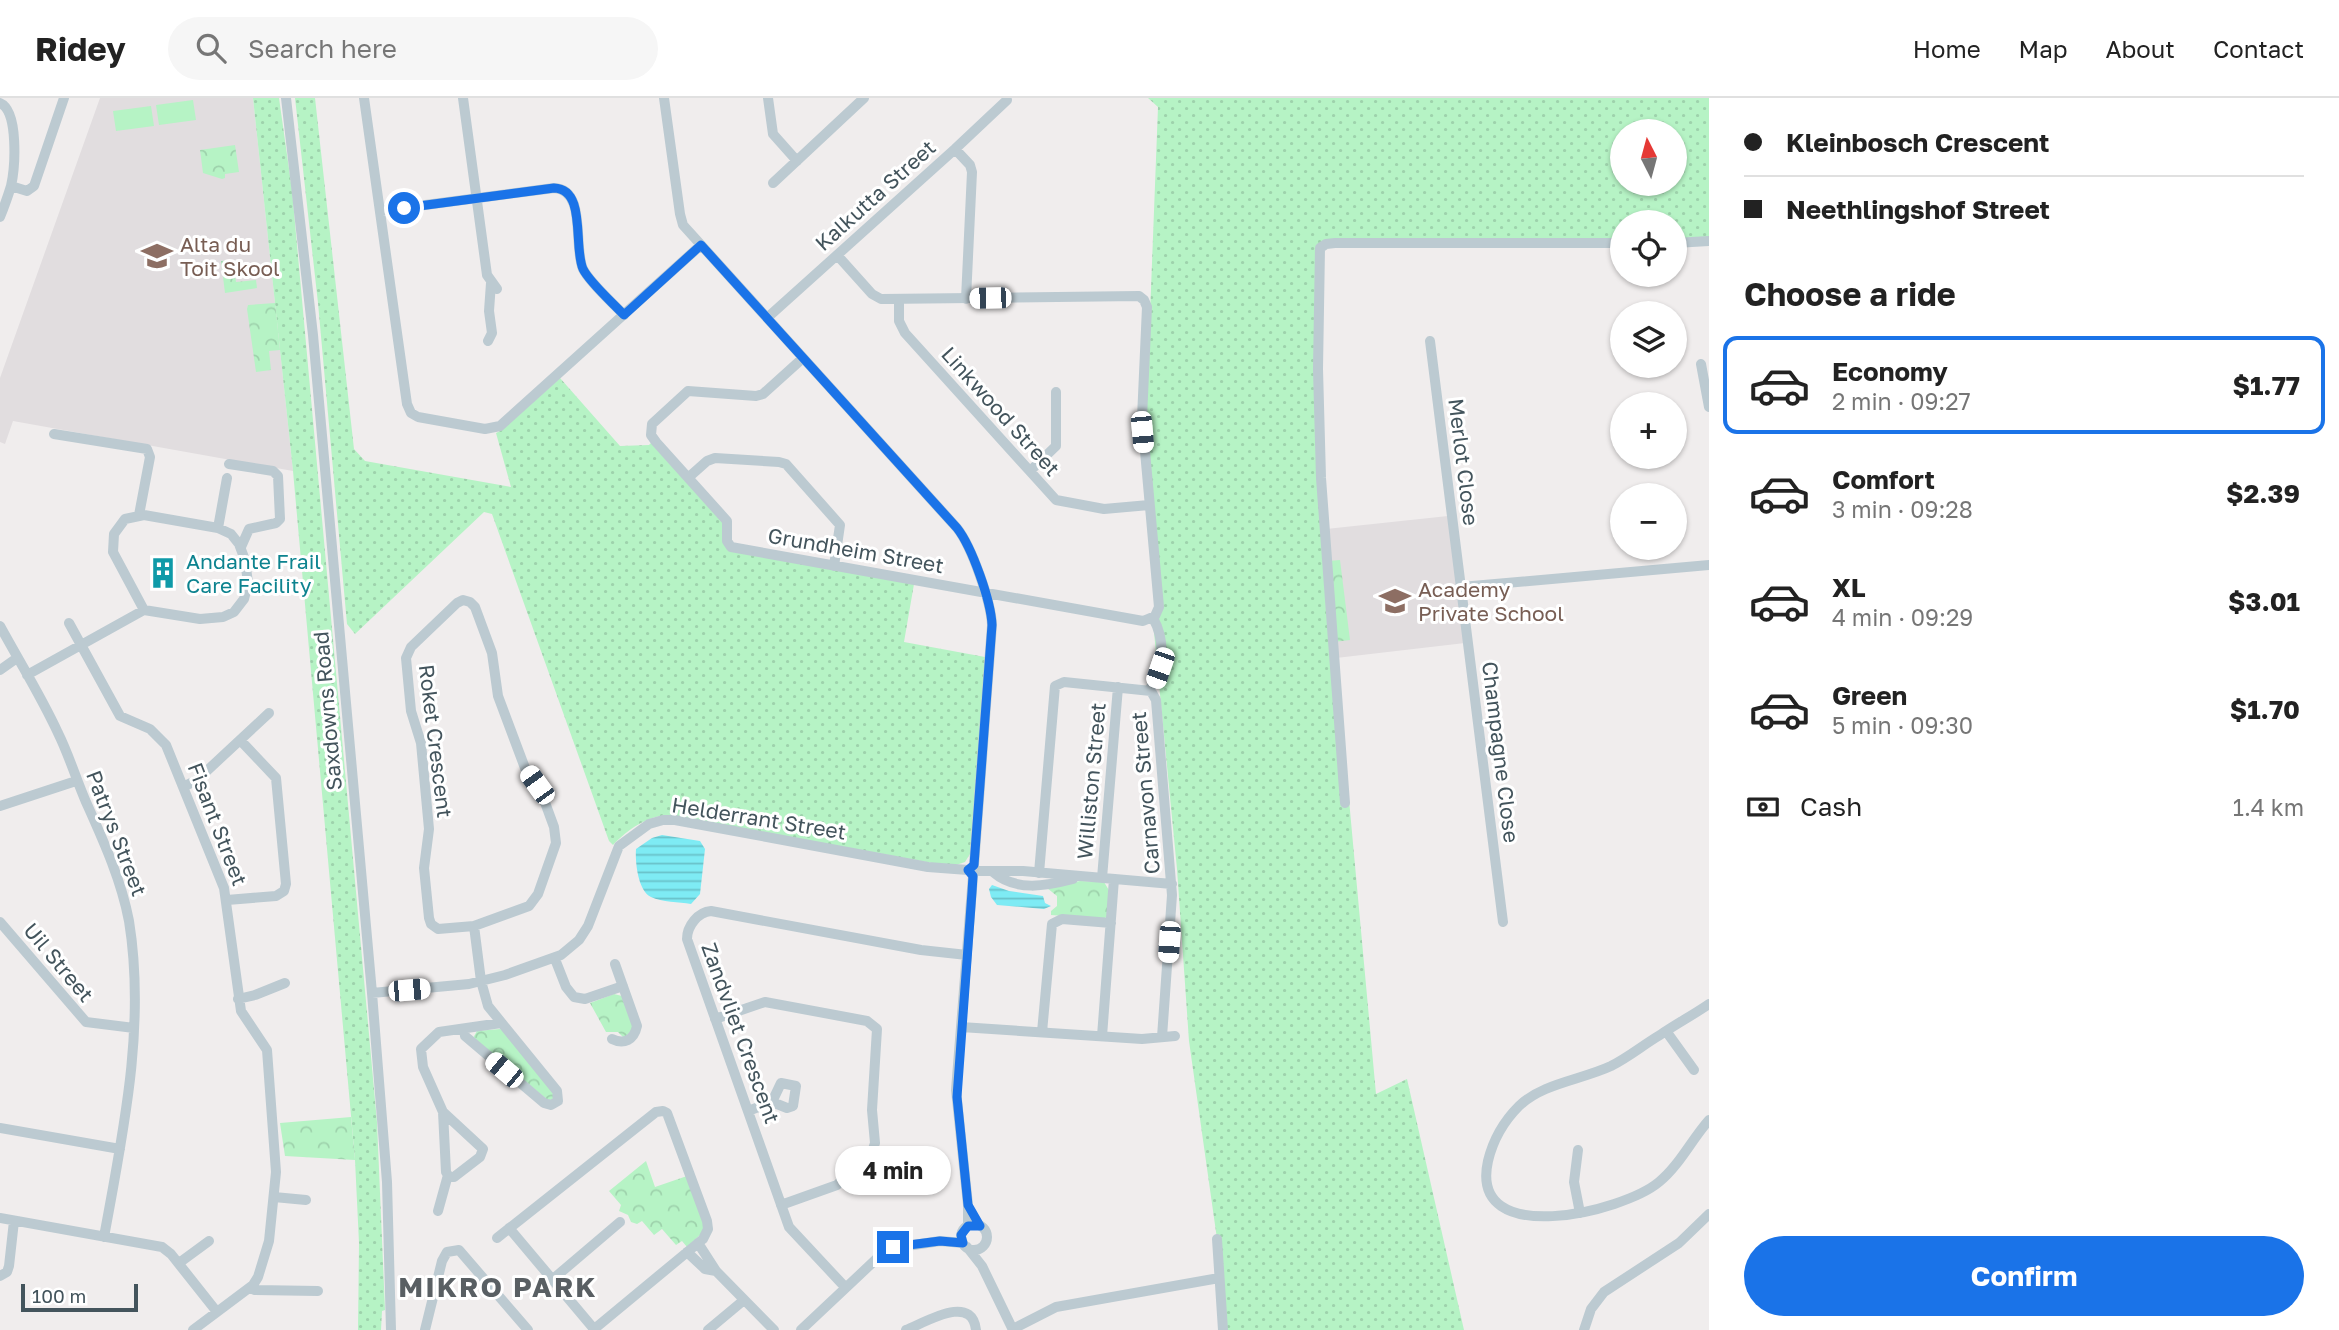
<!DOCTYPE html>
<meta charset="utf-8">
<style>
:root{--surface:#fff;--page:#f6f6f6;--text:#222;--muted:#767676;--line:#e0e0e0;--accent:#1a73e8}
body{margin:0;font-family:"Golos Text",sans-serif;background:var(--page);color:var(--text);height:100vh;display:flex;flex-direction:column;font-size:26px;white-space:nowrap}
*{box-sizing:border-box;margin:0}
p{font-size:23px;color:var(--muted)}
.icon{flex:none;width:38px;height:38px;fill:none;stroke:currentColor;stroke-width:2;stroke-linecap:round;stroke-linejoin:round}
.map{position:relative;flex:1;overflow:hidden}
.drawer{display:flex;flex-direction:column;background:var(--surface);width:630px}
.drawer>*{flex:none}
.hud{display:grid;align-content:center;height:154px;padding:0 35px;background:var(--surface)}
.needle{width:46px;rotate:354deg}
.controls{position:absolute;left:1610px;top:21px;display:grid;gap:14px}
.controls a{display:grid;place-items:center;width:77px;height:77px;border-radius:50%;background:var(--surface);box-shadow:0 2px 5px #0004;font-size:35px}
.scale{position:absolute;left:21px;bottom:18px;width:117px;box-sizing:border-box;padding-left:7px;border:4px solid #43545c;border-top:0;font-size:19px;line-height:24px;white-space:nowrap;color:#43545c;-webkit-text-stroke:5px #fff;paint-order:stroke}
.end{position:absolute;width:32px;height:32px;margin:-16px;border:9px solid #1a73e8;background:#fff;box-shadow:0 0 0 4px #fff}
.from{border-radius:50%}
.bubble{position:absolute;height:49px;border-radius:24px;background:var(--surface);box-shadow:0 2px 5px #0004;font-size:23px;font-weight:700;line-height:49px;text-align:center}
.car{position:absolute;width:21px;height:42px;margin:-21px -10px;border-radius:9px;box-shadow:0 0 5px 2px #0007;background:linear-gradient(#fff 24%,#345 0 40%,#fff 0 76%,#345 0 86%,#fff 0)}
.hud b{display:flex;align-items:center;gap:24px;height:66px;font-size:26px}
.hud b+b{border-top:2px solid var(--line)}
.hud i{width:18px;height:18px;background:var(--text)}
ul{padding:0;list-style:none}
li{display:flex;align-items:center;gap:21px;height:98px;margin:0 14px 10px;padding:0 21px;border:4px solid transparent;border-radius:14px}
li div{flex:1}
li b{display:block;font-size:26px}
li em{font-style:normal;font-weight:700}
li.active{border-color:var(--accent)}
li>.icon{width:63px;height:63px;stroke-width:1.5}
h2{padding:0 35px;font-size:32px;line-height:84px}
.pay{display:flex;align-items:center;gap:18px;height:77px;padding:0 35px;font-size:26px}
.pay p{margin-inline-start:auto}
.primary-button{display:flex;gap:14px;margin-top:auto;padding:14px 35px}
.primary-button a{flex:1;height:80px;border-radius:42px;background:var(--accent);color:#fff;font-size:28px;font-weight:700;line-height:80px;text-align:center}
header{display:flex;align-items:center;gap:42px;box-sizing:border-box;height:98px;padding:0 35px;background:var(--surface);border-bottom:2px solid var(--line)}
header strong{font-size:33px}
nav{display:flex;gap:38px;margin-inline-start:auto;font-size:24px}
.search{width:490px;height:63px;background:var(--page);display:flex;align-items:center;gap:18px;box-sizing:border-box;padding:0 24px;border-radius:38px;color:var(--muted);font-size:26px}
main{display:flex;flex:1;min-height:0}
.map>svg:first-child{display:block}
</style>
<header>
<strong>Ridey</strong>
<div class="search"><svg class="icon" aria-label="search" viewBox="0 0 24 24"><circle cx="10" cy="10" r="6"/><path d="M15 15l6 6"/></svg>Search here</div>
<nav><a>Home</a><a>Map</a><a>About</a><a>Contact</a></nav>
</header>
<main>
<div class="map">
<svg width="1709" height="1232" viewBox="0 0 1709 1232">
<defs>
<pattern id="grass-dots" width="8" height="8" patternUnits="userSpaceOnUse" patternTransform="scale(1.75)"><rect width="8" height="8" fill="#b6f3c5"/><path d="M2 2h.1M6 6h.1" fill="none" stroke="#9ed2ac" stroke-width="1.8" stroke-linecap="round"/></pattern>
<pattern id="park-crowns" width="20" height="18" patternUnits="userSpaceOnUse" patternTransform="scale(1.75)"><rect width="20" height="18" fill="#b6f3c5"/><path d="M2 6a3 3 0 1 1 6 0M12 15a3 3 0 1 1 6 0" fill="none" stroke="#9ed2ac"/></pattern>
<pattern id="water-rules" width="6" height="5" patternUnits="userSpaceOnUse" patternTransform="scale(1.75)"><rect width="6" height="5" fill="#7eebf4"/><path d="M0 2.5h6" fill="none" stroke="#69c1c9"/></pattern>
</defs>
<rect width="100%" height="100%" fill="#f0eded"/>
<path fill="#e1dddf" d="M 100,0 L 253,0 L 293,373 L 13,323 L 5,346 L 0,344 L 0,280 Z
M 1448,418 L 1465,545 L 1336,560 L 1326,431 Z"/>
<path fill="url(#grass-dots)" fill-rule="evenodd" d="M 253,0 L 279,0 L 292,92 L 377,1024 L 385,1212 L 382,1213 L 381,1232 L 358,1232 L 359,1145 L 355,1062 L 293,373 Z
M 295,0 L 315,0 L 354,351 L 365,363 L 511,389 L 496,335 L 502,332 L 560,280 L 620,348 L 649,347 L 651,345 L 723,424 L 723,443 L 914,486 L 904,544 L 985,559 L 970,756 L 965,764 L 956,767 L 932,765 L 669,717 C 647,718 628,731 613,747 L 609,743 L 492,416 L 484,414 L 355,536 L 347,526 L 318,205 Z
M 1148,0 L 1709,0 L 1709,147 L 1675,146 L 1675,124 L 1622,124 L 1622,147 L 1323,149 L 1321,346 L 1336,560 L 1376,996 L 1407,981 L 1464,1232 L 1226,1232 L 1217,1141 L 1189,943 L 1177,771 L 1153,524 L 1156,522 L 1146,321 L 1158,9 ZM 1622,33 L 1675,33 L 1675,86 L 1622,86 Z"/>
<path fill="url(#park-crowns)" d="M 235,47 L 239,74 L 225,76 L 225,80 L 222,81 L 203,75 L 200,52 Z
M 233,162 L 236,184 L 256,182 L 257,190 L 225,195 L 221,163 Z
M 275,205 L 280,252 L 269,253 L 271,272 L 256,274 L 247,211 L 248,207 Z
M 1340,462 L 1350,542 L 1334,544 L 1328,463 Z
M 1080,783 L 1104,784 L 1110,794 L 1107,819 L 1103,821 L 1051,817 L 1051,813 L 1057,808 L 1057,798 L 1047,790 Z
M 614,896 L 622,898 L 634,930 L 624,940 L 618,934 L 606,934 L 590,905 Z
M 500,931 L 503,932 L 553,994 L 554,1000 L 549,1003 L 473,940 L 477,933 Z
M 351,1019 L 355,1062 L 285,1058 L 280,1025 Z
M 646,1063 L 655,1089 L 687,1078 L 704,1127 L 702,1135 L 687,1149 L 682,1143 L 676,1147 L 662,1131 L 654,1137 L 642,1123 L 637,1126 L 631,1124 L 628,1117 L 619,1113 L 621,1107 L 609,1093 Z"/>
<path fill="#b6f3c5" d="M 193,2 L 196,22 L 159,27 L 156,7 Z
M 151,8 L 154,28 L 116,33 L 113,13 Z"/>
<path fill="url(#water-rules)" d="M 662,737 L 700,743 L 705,751 L 700,796 L 691,806 C 679,804 662,804 651,799 C 638,793 635,764 636,751 L 652,740 Z
M 992,787 L 1009,793 L 1043,798 L 1045,805 L 1051,808 L 1044,811 L 997,807 L 991,799 L 989,791 Z"/>
<g fill="none" stroke-linecap="round" stroke-linejoin="round">
<path stroke="#bccad1" stroke-width="10" d="M 286,0 L 313,237 L 372,895 L 387,1084 L 391,1232
M 364,0 L 407,306 L 411,315 L 418,319 L 485,331 L 500,328 L 701,147
M 463,0 L 487,177 L 497,191
M 664,0 L 680,116 L 683,127 L 957,430 C 972,449 991,504 992,527 L 974,767
M 768,0 L 773,36 L 797,63
M 0,5 C 19,13 15,70 11,88 C 8,98 4,109 0,119
M 955,51 L 970,67 L 972,74 L 966,201
M 773,85 L 864,0
M 11,88 L 27,93 L 34,88 L 64,0
M 380,113 L 554,90 C 587,91 573,149 583,171 C 590,185 613,205 624,217
M 1675,145 L 1709,143
M 899,202 L 899,223 L 905,235 L 1056,402 L 1104,411 L 1149,407
M 767,220 L 955,51 L 1007,2
M 488,243 L 492,235 L 489,213 L 491,185
M 1430,243 L 1503,824
M 803,260 L 763,296 L 756,298 L 688,293 L 652,326 L 651,337 L 656,344 L 727,423 L 727,443 L 731,449 L 1143,523 L 1155,518 L 1159,509 L 1142,320 L 1147,209 L 1144,202 L 1139,198 L 881,201 L 872,196 L 837,157
M 1701,266 L 1709,309
M 54,336 L 147,351 L 150,359 L 139,417
M 229,366 L 273,373 L 278,378 L 280,421 L 276,425 L 249,431 L 241,449
M 1030,373 L 1056,348 L 1056,294
M 689,379 L 707,363 L 715,360 L 779,364 L 786,366 L 840,427 L 834,468
M 218,430 L 227,380
M 1461,489 L 1709,467
M 463,502 L 470,504 L 475,509 L 492,555 L 498,598 L 525,670 L 543,699 L 554,729 L 556,745 L 538,796 L 529,808 L 474,828 L 438,831 L 431,826 L 429,820 L 424,770 L 429,731 L 421,645 L 411,613 L 406,560 L 411,549 L 457,505 Z
M 69,525 L 120,618 L 150,631 L 166,647 L 224,790 L 241,913 L 267,952 L 276,1074 L 269,1143 L 258,1179 L 253,1187 L 193,1232
M 0,528 C 19,563 41,598 58,635 C 69,657 76,681 86,704 C 103,742 121,781 129,823 C 146,928 123,1035 104,1139
M 0,572 L 17,560
M 27,577 L 144,512 L 200,521 L 223,519 L 234,514 L 244,501 L 248,485 L 245,462 L 239,446 L 231,436 L 218,430 L 144,417 L 125,421 L 114,436 L 113,454 L 144,512
M 1149,592 C 1165,573 1165,541 1153,520
M 183,689 L 197,682 L 269,615
M 1345,705 L 1321,380 L 1318,271 L 1320,150 L 1326,146 L 1335,145 L 1622,145
M 0,708 L 76,683
M 979,773 L 1023,773 L 1172,786
M 993,774 C 1016,794 1046,788 1073,781
M 1039,775 L 1055,588 L 1064,584 L 1151,593 L 1156,602 L 1172,797 L 1162,939
M 1102,780 L 1118,589
M 227,802 L 276,798 L 284,793 L 286,786 L 276,680 L 240,642
M 0,824 L 86,924 L 134,930
M 555,861 L 566,889 L 574,899 L 585,901 L 623,888
M 372,895 L 469,886 L 505,877 L 561,857 L 579,842 L 588,828 L 619,748 L 649,726 L 663,722 L 675,722 L 928,769 L 968,772
M 238,901 L 255,897 L 285,885
M 1709,906 C 1693,917 1676,926 1660,937 C 1643,947 1629,959 1611,968 C 1581,982 1543,985 1519,1008 C 1504,1023 1493,1042 1488,1063 C 1468,1152 1623,1114 1659,1084 C 1679,1068 1692,1041 1709,1022
M 715,921 L 765,904 L 867,923 L 877,931 L 872,1012 L 875,1045 L 873,1051 L 837,1087 L 781,1107
M 961,929 L 1142,941 L 1175,938
M 464,931 L 465,938 L 544,1005 L 551,1007 L 558,1003 L 557,993 L 488,908 L 481,883 L 474,828
M 1666,933 L 1694,972
M 1042,934 L 1052,826 L 1062,821 L 1111,825
M 1102,938 L 1114,781
M 612,941 C 624,947 634,942 637,928 L 615,866
M 748,1013 L 772,1004 L 781,985 L 796,988 L 793,1008 L 787,1010 L 772,1004
M 443,1014 L 446,1074 L 449,1079 L 454,1079 L 480,1059 L 483,1051 L 443,1014 L 423,969 L 421,951 L 439,934 L 501,925
M 0,1030 L 120,1051
M 1578,1052 L 1574,1084 L 1580,1115
M 274,1099 L 306,1102
M 438,1113 L 448,1077
M 0,1120 L 162,1149 L 171,1156 L 217,1214
M961 1139a13 13 0 1 1 26 0a13 13 0 1 1-26 0Z
M 968,1128 L 968,1107 L 956,992 L 973,778
M 509,1130 L 594,1231
M 497,1140 L 656,1014 L 663,1013 L 667,1015 L 707,1123 L 708,1131 L 703,1141 L 593,1232
M 1217,1141 L 1223,1232
M 698,1145 L 716,1173 L 774,1232
M 967,1149 L 982,1168 L 1013,1232
M 687,1154 L 705,1171 L 716,1173
M 179,1165 L 209,1143
M 0,1178 L 7,1174 L 9,1168 L 14,1123
M 553,1181 L 620,1124
M 845,1189 L 789,1129 L 687,841 C 687,828 698,814 711,813 L 921,852 L 967,857
M 250,1190 L 255,1192 L 318,1193
M 1013,1231 L 1056,1209 L 1219,1180
M 425,1232 L 442,1163 L 447,1154 L 459,1152 L 528,1232
M 708,1232 L 744,1202
M 801,1232 L 887,1151 L 940,1143 L 963,1145
M 906,1232 C 926,1224 972,1195 976,1232
M 1584,1232 L 1591,1211 L 1604,1194 L 1679,1145 L 1709,1116"/>
</g>
<g fill="none" stroke-linecap="round" stroke-linejoin="round">
<path stroke="#1a73e8" stroke-width="9" d="M 404,110 L 554,90 C 587,91 573,149 583,171 C 590,185 613,205 624,217 L 701,147 L 957,430 C 972,449 991,503 992,527 L 974,767 L 968,772 L 973,778 L 972,794 L 957,999 L 968,1107 L 980,1128 L 968,1128 L 961,1137 L 963,1145 L 940,1143 L 893,1149"/>
</g>
<defs>
<symbol id="school-bare" viewBox="-9 -9 18 18"><path d="M0-5L7-2L0 1L-7-2ZM-4 1L0 2.5L4 1V4Q0 6-4 4Z" fill="#8d6e63" stroke="#fff" stroke-width="2.5" paint-order="stroke"/></symbol>
<symbol id="building-bare" viewBox="-9 -9 18 18"><path d="M-4-6H4V6H1V3H-1V6H-4ZM-2.5-4.3h1.7v1.8h-1.7ZM.8-4.3h1.7v1.8H.8ZM-2.5-1h1.7V.8h-1.7ZM.8-1h1.7V.8H.8Z" fill="#0f9aa8" stroke="#fff" stroke-width="2.5" paint-order="stroke"/></symbol>
</defs>
<g fill-rule="evenodd">
<use href="#school-bare" x="135" y="136" width="44" height="44"/>
<use href="#building-bare" x="141" y="453" width="44" height="44"/>
<use href="#school-bare" x="1373" y="481" width="44" height="44"/>
</g>
<g text-anchor="middle" dominant-baseline="central" stroke-width="6" stroke-linejoin="round" paint-order="stroke">
<g font-size="21" fill="#43545c" stroke="#fff">
<text transform="translate(875 97) rotate(-42)">Kalkutta Street</text>
<text transform="translate(1001 313) rotate(48)">Linkwood Street</text>
<text transform="translate(1464 364) rotate(83)">Merlot Close</text>
<text transform="translate(856 452) rotate(10)">Grundheim Street</text>
<text transform="translate(327 613) rotate(-95)">Saxdowns Road</text>
<text transform="translate(436 643) rotate(83)">Roket Crescent</text>
<text transform="translate(1501 654) rotate(83)">Champagne Close</text>
<text transform="translate(1091 683) rotate(-85)">Williston Street</text>
<text transform="translate(1145 695) rotate(-95)">Carnavon Street</text>
<text transform="translate(759 720) rotate(9)">Helderrant Street</text>
<text transform="translate(218 726) rotate(69)">Fisant Street</text>
<text transform="translate(117 735) rotate(69)">Patrys Street</text>
<text transform="translate(59 864) rotate(50)">Uil Street</text>
<text transform="translate(741 935) rotate(70)">Zandvliet Crescent</text>
</g>
<g font-size="21" fill="#785e54" stroke="#fff" text-anchor="start">
<text x="180" y="146">Alta du<tspan x="180" dy="24">Toit Skool</tspan></text>
<text x="1418" y="491">Academy<tspan x="1418" dy="24">Private School</tspan></text>
</g>
<g font-size="21" fill="#0d838f" stroke="#fff" text-anchor="start">
<text x="186" y="463">Andante Frail<tspan x="186" dy="24">Care Facility</tspan></text>
</g>
<g font-size="28" font-weight="bold" letter-spacing="2" fill="#595f63" stroke="#fff">
<text x="498" y="1188">MIKRO PARK</text>
</g>
</g>
</svg>
<div class="controls">
<a><svg class="needle" viewBox="-14 -14 28 28"><path d="M0-13l5 13h-10z" fill="#e53935"/><path d="M0 13l5-13h-10z" fill="#767676"/></svg></a>
<a><svg class="icon" aria-label="locate" viewBox="0 0 24 24"><circle cx="12" cy="12" r="6"/><path d="M12 2v4M12 18v4M2 12h4M18 12h4"/></svg></a>
<a><svg class="icon" aria-label="layers" viewBox="0 0 24 24"><path d="M12 4l9 5-9 5-9-5zM3 14l9 5 9-5"/></svg></a>
<a>+</a>
<a>−</a>
</div>
<div class="scale">100 m</div>
<i class="end from" style="left:404px;top:110px"></i>
<i class="end" style="left:893px;top:1149px"></i>
<div class="bubble" style="left:835px;top:1048px;width:116px">4 min</div>
<i class="car" style="left:990px;top:200px;rotate:269deg"></i>
<i class="car" style="left:1142px;top:334px;rotate:175deg"></i>
<i class="car" style="left:1160px;top:570px;rotate:199deg"></i>
<i class="car" style="left:537px;top:687px;rotate:324deg"></i>
<i class="car" style="left:1169px;top:844px;rotate:184deg"></i>
<i class="car" style="left:409px;top:892px;rotate:85deg"></i>
<i class="car" style="left:504px;top:972px;rotate:310deg"></i>
</div>
<section class="drawer">
<div class="hud">
<b><i class="from"></i>Kleinbosch Crescent</b>
<b><i></i>Neethlingshof Street</b>
</div>
<h2>Choose a ride</h2>
<ul>
<li class="active"><svg class="icon" aria-label="car" viewBox="0 0 24 24"><path d="M5 17H2v-5l4-1 3-4h7l3 4 3 1v5h-3M9 17h6M6 11h13"/><circle cx="7" cy="17" r="2"/><circle cx="17" cy="17" r="2"/></svg><div><b>Economy</b><p>2 min · 09:27</p></div><em>$1.77</em></li>
<li><svg class="icon" aria-label="car" viewBox="0 0 24 24"><path d="M5 17H2v-5l4-1 3-4h7l3 4 3 1v5h-3M9 17h6M6 11h13"/><circle cx="7" cy="17" r="2"/><circle cx="17" cy="17" r="2"/></svg><div><b>Comfort</b><p>3 min · 09:28</p></div><em>$2.39</em></li>
<li><svg class="icon" aria-label="car" viewBox="0 0 24 24"><path d="M5 17H2v-5l4-1 3-4h7l3 4 3 1v5h-3M9 17h6M6 11h13"/><circle cx="7" cy="17" r="2"/><circle cx="17" cy="17" r="2"/></svg><div><b>XL</b><p>4 min · 09:29</p></div><em>$3.01</em></li>
<li><svg class="icon" aria-label="car" viewBox="0 0 24 24"><path d="M5 17H2v-5l4-1 3-4h7l3 4 3 1v5h-3M9 17h6M6 11h13"/><circle cx="7" cy="17" r="2"/><circle cx="17" cy="17" r="2"/></svg><div><b>Green</b><p>5 min · 09:30</p></div><em>$1.70</em></li>
</ul>
<div class="pay"><svg class="icon" aria-label="cash" viewBox="0 0 24 24"><path d="M3 7h18v10H3z"/><circle cx="12" cy="12" r="2"/></svg>Cash<p>1.4 km</p></div>
<div class="primary-button"><a>Confirm</a></div>
</section>
</main>
